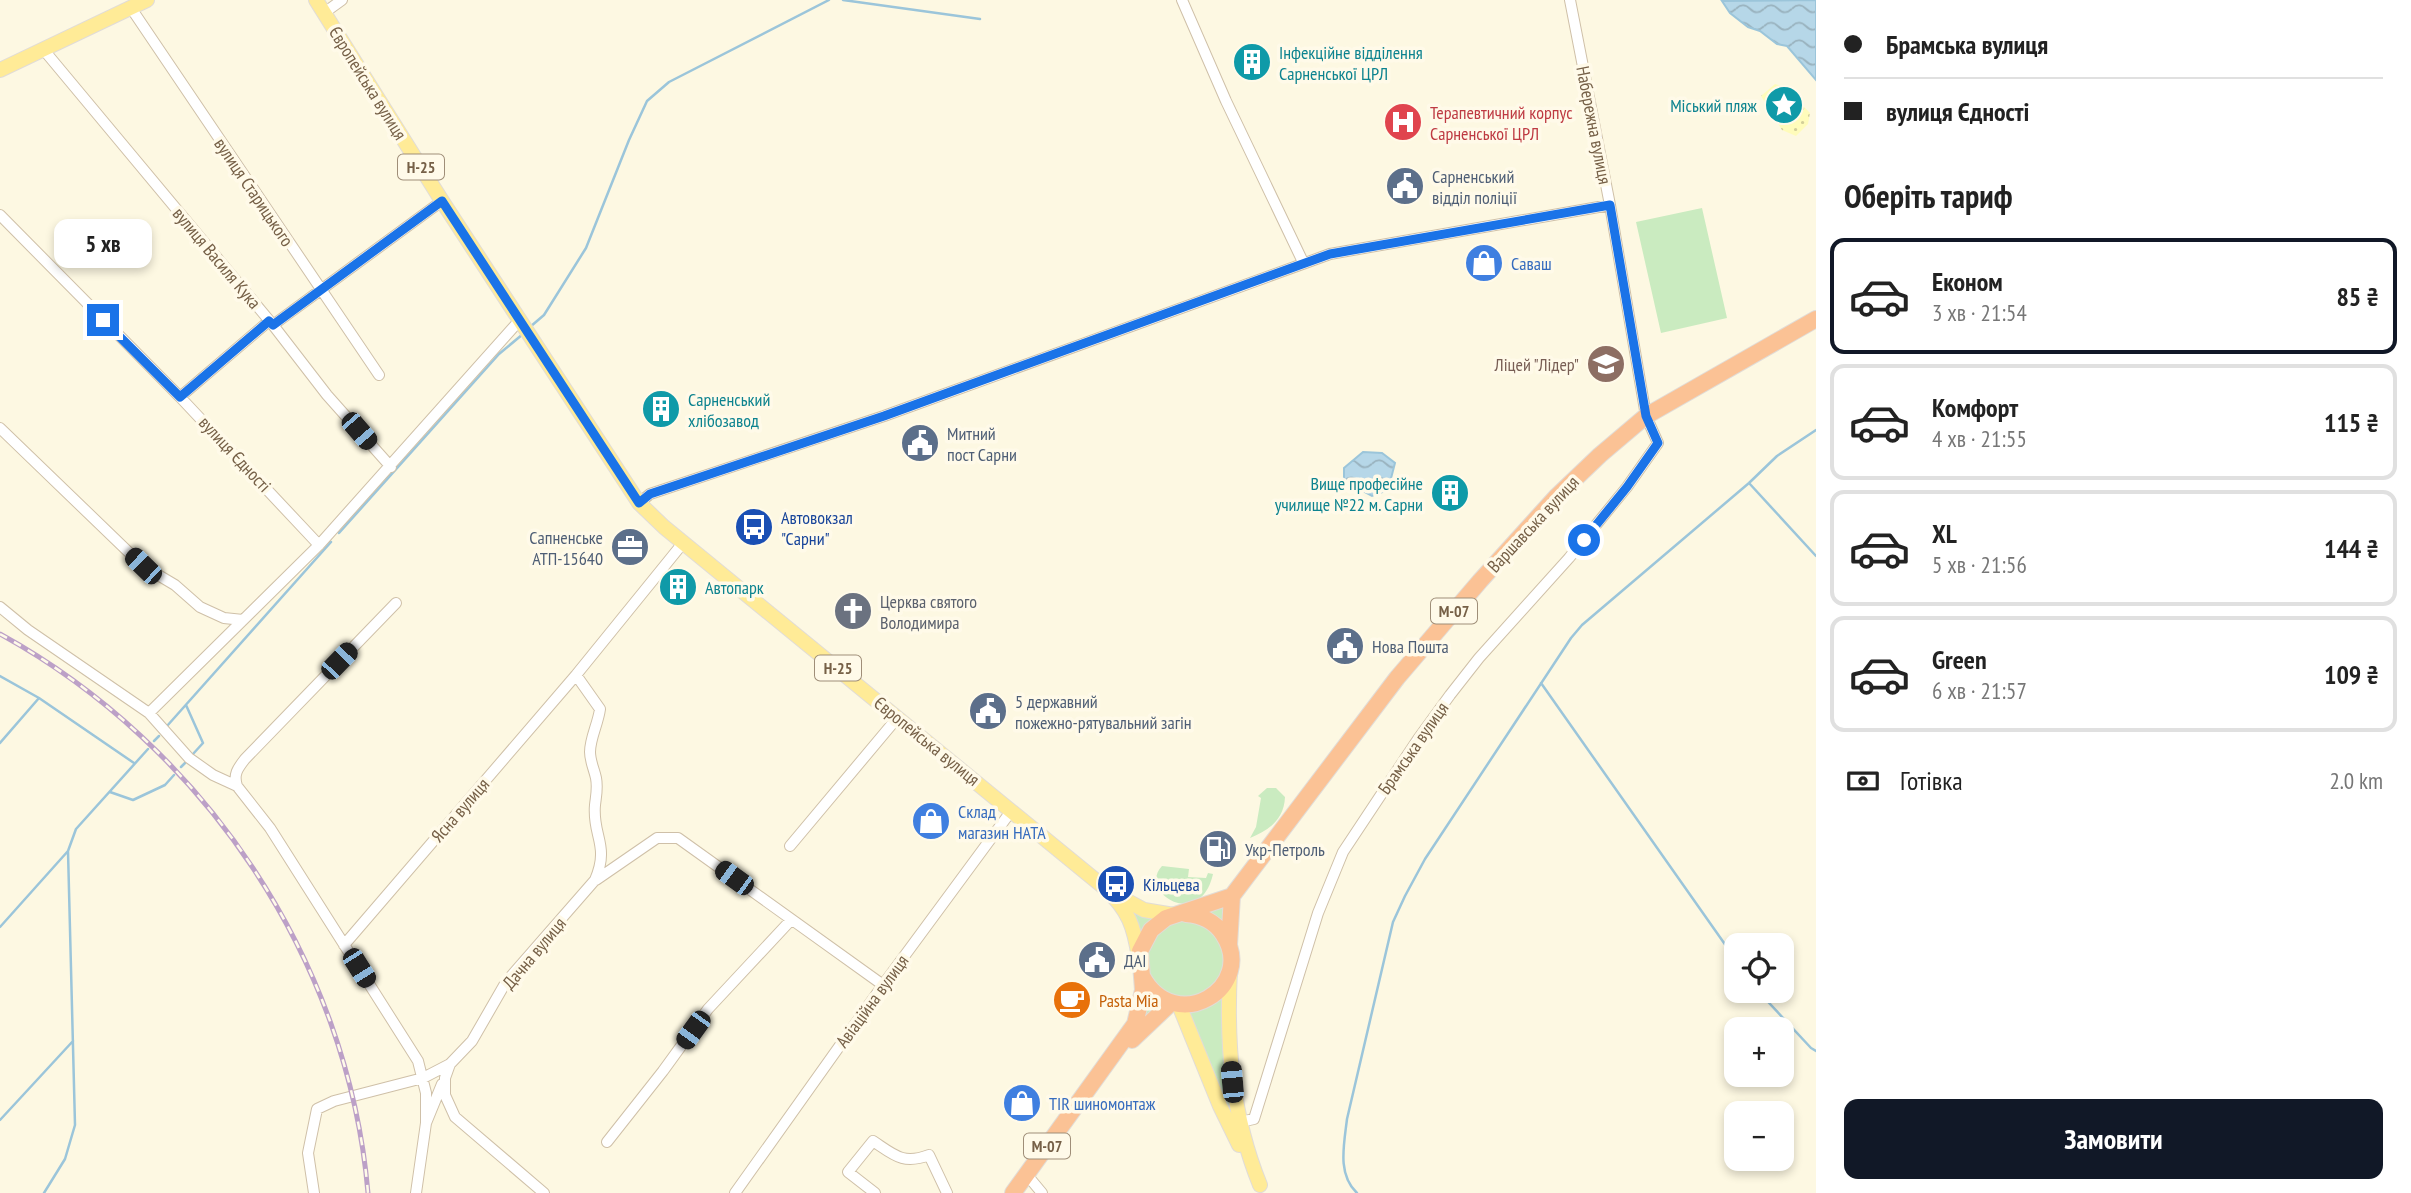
<!DOCTYPE html>
<html lang="uk">
<meta charset="utf-8">
<style>
:root{--surface:#fff;--page:#f6f6f6;--text:#222;--muted:#767676;--line:#e0e0e0;--accent:#111827}
body{margin:0;font-family:"PT Sans Narrow",sans-serif;background:var(--page);color:var(--text);height:100vh;display:flex;flex-direction:column;font-size:26px;white-space:nowrap}
*{box-sizing:border-box;margin:0}
p{font-size:23px;color:var(--muted)}
.icon{flex:none;width:38px;height:38px;fill:none;stroke:currentColor;stroke-width:2;stroke-linecap:round;stroke-linejoin:round}
.map{position:relative;flex:1;overflow:hidden}
.drawer{display:flex;flex-direction:column;background:var(--surface);width:595px}
.drawer>*{flex:none}
.banner{display:grid;align-content:center;height:154px;padding:0 28px;background:var(--surface)}
.tools{position:absolute;left:1724px;top:933px;display:grid;gap:14px}
.tools a{display:grid;place-items:center;width:70px;height:70px;border-radius:14px;background:var(--surface);box-shadow:0 4px 10px #0003;font-size:35px}
.end{position:absolute;width:32px;height:32px;margin:-16px;border:9px solid #1a73e8;background:#fff;box-shadow:0 0 0 4px #fff}
.from{border-radius:50%}
.bubble{position:absolute;height:49px;border-radius:14px;background:var(--surface);box-shadow:0 4px 10px #0003;font-size:23px;font-weight:700;line-height:49px;text-align:center}
.car{position:absolute;width:21px;height:42px;margin:-21px -10px;border-radius:9px;box-shadow:0 0 5px 2px #0007;background:linear-gradient(#222 24%,#8ab4d8 0 40%,#222 0 76%,#8ab4d8 0 86%,#222 0)}
.banner b{display:flex;align-items:center;gap:24px;height:66px;font-size:26px}
.banner b+b{border-top:2px solid var(--line)}
.banner i{width:18px;height:18px;background:var(--text)}
ul{padding:0;list-style:none}
li{display:flex;align-items:center;gap:21px;height:116px;margin:0 14px 10px;padding:0 14px;border:4px solid var(--line);border-radius:14px}
li div{flex:1}
li b{display:block;font-size:26px}
li em{font-style:normal;font-weight:700}
li.on{border-color:var(--accent)}
li>.icon{width:63px;height:63px;stroke-width:1.5}
h2{padding:0 28px;font-size:32px;line-height:84px}
.pay{display:flex;align-items:center;gap:18px;height:77px;padding:0 28px;font-size:26px}
.pay p{margin-inline-start:auto}
.button{display:flex;gap:14px;margin-top:auto;padding:14px 28px}
.button a{flex:1;height:80px;border-radius:14px;background:var(--accent);color:#fff;font-size:28px;font-weight:700;line-height:80px;text-align:center}
main{display:flex;flex:1;min-height:0}
.map>svg:first-child{display:block}
</style>
<main>
<div class="map">
<svg width="1816" height="1193" viewBox="0 0 1816 1193">
<defs>
<pattern id="sand-dots" width="8" height="8" patternUnits="userSpaceOnUse" patternTransform="scale(1.75)"><rect width="8" height="8" fill="#fffcbb"/><path d="M2 2h.1M6 6h.1" fill="none" stroke="#d3cf9a" stroke-width="1.8" stroke-linecap="round"/></pattern>
<pattern id="water-waves" width="16" height="10" patternUnits="userSpaceOnUse" patternTransform="scale(1.75)"><rect width="16" height="10" fill="#b6d7e8"/><path d="M0 5q4-4 8 0t8 0" fill="none" stroke="#99b2be"/></pattern>
</defs>
<rect width="100%" height="100%" fill="#fdf8e2"/>
<path fill="#caebc0" d="M 1702,208 L 1727,318 L 1661,333 L 1636,222 Z
M 1267,788 L 1276,788 L 1285,797 C 1284,820 1269,830 1250,838 L 1256,827 L 1261,798 L 1258,796 Z
M 1162,866 L 1189,869 L 1188,877 L 1206,878 L 1208,873 L 1213,874 C 1200,932 1137,892 1162,866 Z
M 1232,896 L 1229,993 L 1250,1161 L 1179,1005 L 1132,1040 L 1140,1011 L 1128,914 L 1134,905 L 1154,913 Z"/>
<path fill="url(#sand-dots)" d="M 1775,84 L 1785,87 L 1810,113 L 1808,124 L 1796,136 L 1782,130 L 1761,96 Z"/>
<path fill="url(#water-waves)" stroke="#9bc5da" stroke-width="2" d="M 1816,0 L 1816,80 L 1787,46 L 1777,44 L 1760,31 L 1748,27 L 1730,13 L 1722,1 Z
M 1363,452 L 1382,453 L 1395,463 L 1388,490 L 1372,496 L 1344,481 L 1344,468 Z"/>
<g fill="none" stroke-linecap="round" stroke-linejoin="round">
<path stroke="#9bc5da" stroke-width="2.5" d="M 843,0 L 980,19
M 530,327 L 544,315 L 586,248 L 629,140 L 647,101 L 669,82 L 829,0
M 1749,483 L 1816,556
M 339,533 L 499,354 L 523,334
M 0,676 L 39,698 L 134,763
M 1541,683 L 1736,960
M 186,705 L 203,743 L 193,754
M 167,726 L 331,542
M 154,741 L 159,736
M 0,743 L 39,698
M 181,767 L 185,763
M 110,792 L 133,800 L 165,785 L 174,775
M 0,927 L 68,851
M 1757,990 L 1811,1048 L 1816,1051
M 0,1120 L 73,1041
M 44,1193 L 65,1159 L 75,1125 L 68,851 L 76,829 L 148,749
M 1357,1193 C 1337,1174 1344,1145 1347,1119 L 1393,922 L 1405,896 L 1425,859 L 1571,638 L 1582,625 L 1749,483 L 1777,456 L 1816,430"/>
<defs>
<path id="minor" d="M 1182,0 L 1226,101 L 1303,262
M 131,8 L 379,375
M 324,13 L 342,0
M 43,49 L 273,325 L 327,395 L 391,467
M 0,215 L 180,397 L 319,545
M 273,325 L 442,201
M 180,397 L 269,321
M 0,428 L 143,566 L 175,585 L 200,607 L 224,618 L 243,620
M 639,503 L 650,494 L 884,416 L 1330,254 L 1610,205
M 396,603 L 245,759 C 238,768 233,774 237,786 L 270,828 L 418,1061 L 426,1093 L 426,1123
M 0,607 L 28,630 L 149,713 L 189,758 L 213,775 L 237,786
M 149,713 L 319,545 L 519,321
M 790,846 L 898,717
M 596,880 L 657,838 L 678,838 L 883,985
M 344,945 L 576,675 L 683,543
M 1240,1122 L 1254,1119 L 1318,913 L 1343,852 L 1418,739 L 1450,695 L 1479,658 L 1569,558 L 1627,487 L 1658,443 L 1646,416 L 1610,205 L 1570,0
M 607,1142 L 663,1071 L 708,1009 L 791,920
M 1027,1175 L 1042,1193
M 314,1193 L 308,1153 L 317,1109 L 334,1101 L 423,1078 L 450,1064
M 416,1193 L 426,1123 L 442,1084
M 544,1193 L 455,1117 L 445,1095 L 445,1078 L 450,1064 L 472,1041 L 506,982 L 595,880 C 610,845 592,836 595,805 C 596,796 598,788 596,778 C 594,769 590,761 590,752 C 590,738 598,724 600,709 L 576,675
M 735,1193 L 883,985 L 1012,810
M 875,1193 L 848,1172 L 873,1141 C 894,1155 903,1165 929,1155 L 947,1193"/>
<path id="major" d="M 316,0 L 442,201 L 639,503 L 664,527 L 1105,888 C 1129,911 1134,926 1139,958
M 0,70 L 147,0
M 1120,897 L 1144,910 L 1174,915
M 1230,970 C 1226,1045 1232,1116 1260,1185
M 1179,1005 L 1220,1106 L 1239,1145"/>
<path id="highway" d="M 1232,896 L 1397,678 L 1480,581 L 1556,497 L 1600,455 L 1646,416 L 1816,319
M 1229,945 L 1232,896
M 1142,976 C 1175,1038 1258,987 1223,934 C 1215,922 1201,915 1186,914
M 1132,1040 L 1171,1003
M 1013,1193 L 1135,1024 L 1143,990 L 1140,951 L 1151,930 L 1166,918 L 1232,896"/>
</defs>
<use href="#minor" stroke="#cfc0a8" stroke-width="12"/>
<use href="#major" stroke="#e1dcd7" stroke-width="16"/>
<use href="#highway" stroke="#e1dcd7" stroke-width="18"/>
<use href="#minor" stroke="#fff" stroke-width="10"/>
<use href="#major" stroke="#ffeb97" stroke-width="14"/>
<use href="#highway" stroke="#fbc295" stroke-width="16"/>
<defs>
<path id="rail" d="M 0,634 C 204,746 348,960 368,1193"/>
</defs>
<use href="#rail" stroke="#bca0c7" stroke-width="5"/>
<use href="#rail" stroke="#fffae9" stroke-width="2.5" stroke-dasharray="8" stroke-linecap="butt"/>
</g>
<g fill="none" stroke-linecap="round" stroke-linejoin="round">
<path stroke="#1a73e8" stroke-width="9" d="M 103,320 L 180,397 L 269,321 L 273,325 L 442,201 L 639,503 L 650,494 L 884,416 L 1330,254 L 1610,205 L 1646,416 L 1658,443 L 1627,487 L 1584,540"/>
</g>
<defs>
<symbol id="building-disc" viewBox="-11 -11 22 22"><circle r="9.5" fill="#0f9aa8" stroke="#fffae9"/><path d="M-4-6H4V6H1V3H-1V6H-4ZM-2.5-4.3h1.7v1.8h-1.7ZM.8-4.3h1.7v1.8H.8ZM-2.5-1h1.7V.8h-1.7ZM.8-1h1.7V.8H.8Z" fill="#fff"/></symbol>
<symbol id="sight-disc" viewBox="-11 -11 22 22"><circle r="9.5" fill="#0f9aa8" stroke="#fffae9"/><path d="M0-6L1.8-2.2L6-1.7L2.9 1.2L3.7 5.4L0 3.3L-3.7 5.4L-2.9 1.2L-6-1.7L-1.8-2.2Z" fill="#fff"/></symbol>
<symbol id="hospital-disc" viewBox="-11 -11 22 22"><circle r="9.5" fill="#e0444e" stroke="#fffae9"/><path d="M-5-5h3v3.5h4V-5h3V5h-3V1.5h-4V5h-3Z" fill="#fff"/></symbol>
<symbol id="civic-disc" viewBox="-11 -11 22 22"><circle r="9.5" fill="#5c6f8a" stroke="#fffae9"/><path d="M-.6-6.5H3V-4.5H.6V-3L4-1V1h2V6H-6V1h2V-1L-.6-3ZM-1.2 2.5V6h2.4V2.5Z" fill="#fff"/></symbol>
<symbol id="shop-disc" viewBox="-11 -11 22 22"><circle r="9.5" fill="#3f7fe0" stroke="#fffae9"/><path d="M-5-2.5h2.3a2.7 3.5 0 0 1 5.4 0H5L5.5 6h-11ZM-1.5-2.5h3a1.5 2.3 0 0 0-3 0Z" fill="#fff"/></symbol>
<symbol id="school-disc" viewBox="-11 -11 22 22"><circle r="9.5" fill="#8d6e63" stroke="#fffae9"/><path d="M0-5L7-2L0 1L-7-2ZM-4 1L0 2.5L4 1V4Q0 6-4 4Z" fill="#fff"/></symbol>
<symbol id="bus-disc" viewBox="-11 -11 22 22"><circle r="9.5" fill="#1a4fb4" stroke="#fffae9"/><path d="M-5-6H5V4H4V6H2V4H-2V6H-4V4H-5ZM-3.5-4V0h7V-4ZM-3.5 1.2v1.5H-2V1.2ZM2 1.2v1.5H3.5V1.2Z" fill="#fff"/></symbol>
<symbol id="office-disc" viewBox="-11 -11 22 22"><circle r="9.5" fill="#5c6f8a" stroke="#fffae9"/><path d="M-6-3h4V-5.5h4V-3h4V5H-6ZM-1-4.5V-3h2v-1.5ZM-6 0V1H6V0Z" fill="#fff"/></symbol>
<symbol id="church-disc" viewBox="-11 -11 22 22"><circle r="9.5" fill="#6b7280" stroke="#fffae9"/><path d="M-1.2-6h2.4v3.5h3.3v2.4h-3.3V6h-2.4V-.1h-3.3v-2.4h3.3Z" fill="#fff"/></symbol>
<symbol id="fuel-disc" viewBox="-11 -11 22 22"><circle r="9.5" fill="#5c6f8a" stroke="#fffae9"/><path d="M-5.5-6h7V0h2V4h1.3V-2.5L3-4.5l.8-.8L6-3V5H2.5V1h-1V6h-7ZM-4.2-4.7v3.2H.2V-4.7Z" fill="#fff"/></symbol>
<symbol id="cafe-disc" viewBox="-11 -11 22 22"><circle r="9.5" fill="#e8710a" stroke="#fffae9"/><path d="M-5.5-4.5H6V0H3Q3 3.5 0 3.5H-2.5Q-5.5 3.5-5.5 0ZM3-3.2v2h1.7v-2ZM-6 4.5H4V6H-6Z" fill="#fff"/></symbol>
</defs>
<g fill-rule="evenodd">
<use href="#building-disc" x="1230" y="40" width="44" height="44"/>
<use href="#sight-disc" x="1762" y="83" width="44" height="44"/>
<use href="#hospital-disc" x="1381" y="100" width="44" height="44"/>
<use href="#civic-disc" x="1383" y="164" width="44" height="44"/>
<use href="#shop-disc" x="1462" y="241" width="44" height="44"/>
<use href="#school-disc" x="1584" y="342" width="44" height="44"/>
<use href="#building-disc" x="639" y="387" width="44" height="44"/>
<use href="#civic-disc" x="898" y="421" width="44" height="44"/>
<use href="#building-disc" x="1428" y="471" width="44" height="44"/>
<use href="#bus-disc" x="732" y="505" width="44" height="44"/>
<use href="#office-disc" x="608" y="525" width="44" height="44"/>
<use href="#building-disc" x="656" y="565" width="44" height="44"/>
<use href="#church-disc" x="831" y="589" width="44" height="44"/>
<use href="#civic-disc" x="1323" y="624" width="44" height="44"/>
<use href="#civic-disc" x="966" y="689" width="44" height="44"/>
<use href="#shop-disc" x="909" y="799" width="44" height="44"/>
<use href="#fuel-disc" x="1196" y="827" width="44" height="44"/>
<use href="#bus-disc" x="1094" y="862" width="44" height="44"/>
<use href="#civic-disc" x="1075" y="938" width="44" height="44"/>
<use href="#cafe-disc" x="1050" y="978" width="44" height="44"/>
<use href="#shop-disc" x="1000" y="1081" width="44" height="44"/>
</g>
<g text-anchor="middle" dominant-baseline="central" stroke-width="7" stroke-linejoin="round" paint-order="stroke">
<g fill="#fffae9" stroke="#9f8e78" stroke-width="2">
<rect x="398" y="154.5" width="46" height="25" rx="5"/>
<rect x="1431" y="598.5" width="46" height="25" rx="5"/>
<rect x="815" y="655.5" width="46" height="25" rx="5"/>
<rect x="1024" y="1133.5" width="46" height="25" rx="5"/>
</g>
<g font-size="16" font-weight="bold" fill="#766047">
<text x="421" y="167">Н-25</text>
<text x="1454" y="611">М-07</text>
<text x="838" y="668">Н-25</text>
<text x="1047" y="1146">М-07</text>
</g>
<g font-size="18" fill="#0d838f" stroke="#fffae9" text-anchor="start">
<text x="1279" y="52">Інфекційне відділення<tspan x="1279" dy="21">Сарненської ЦРЛ</tspan></text>
<text x="1757" y="105" text-anchor="end">Міський пляж</text>
<text x="688" y="399">Сарненський<tspan x="688" dy="21">хлібозавод</tspan></text>
<text x="1423" y="483" text-anchor="end">Вище професійне<tspan x="1423" dy="21">училище №22 м. Сарни</tspan></text>
<text x="705" y="587">Автопарк</text>
</g>
<g font-size="18" fill="#766047" stroke="#fffae9">
<text transform="translate(368 83) rotate(58)">Європейська вулиця</text>
<text transform="translate(1594 125) rotate(79)">Набережна вулиця</text>
<text transform="translate(254 192) rotate(56)">вулиця Старицького</text>
<text transform="translate(217 258) rotate(50)">вулиця Василя Кука</text>
<text transform="translate(235 454) rotate(47)">вулиця Єдності</text>
<text transform="translate(1533 524) rotate(-47)">Варшавська вулиця</text>
<text transform="translate(927 741) rotate(39)">Європейська вулиця</text>
<text transform="translate(1413 748) rotate(-55)">Брамська вулиця</text>
<text transform="translate(460 810) rotate(-49)">Ясна вулиця</text>
<text transform="translate(534 953) rotate(-50)">Дачна вулиця</text>
<text transform="translate(872 1001) rotate(-54)">Авіаційна вулиця</text>
</g>
<g font-size="18" fill="#be3a42" stroke="#fffae9" text-anchor="start">
<text x="1430" y="112">Терапевтичний корпус<tspan x="1430" dy="21">Сарненської ЦРЛ</tspan></text>
</g>
<g font-size="18" fill="#4e5e75" stroke="#fffae9" text-anchor="start">
<text x="1432" y="176">Сарненський<tspan x="1432" dy="21">відділ поліції</tspan></text>
<text x="947" y="433">Митний<tspan x="947" dy="21">пост Сарни</tspan></text>
<text x="603" y="537" text-anchor="end">Сапненське<tspan x="603" dy="21">АТП-15640</tspan></text>
<text x="1372" y="646">Нова Пошта</text>
<text x="1015" y="701">5 державний<tspan x="1015" dy="21">пожежно-рятувальний загін</tspan></text>
<text x="1245" y="849">Укр-Петроль</text>
<text x="1124" y="960">ДАІ</text>
</g>
<g font-size="18" fill="#366cbe" stroke="#fffae9" text-anchor="start">
<text x="1511" y="263">Саваш</text>
<text x="958" y="811">Склад<tspan x="958" dy="21">магазин НАТА</tspan></text>
<text x="1049" y="1103">TIR шиномонтаж</text>
</g>
<g font-size="18" fill="#785e54" stroke="#fffae9" text-anchor="end">
<text x="1579" y="364">Ліцей "Лідер"</text>
</g>
<g font-size="18" fill="#164399" stroke="#fffae9" text-anchor="start">
<text x="781" y="517">Автовокзал<tspan x="781" dy="21">"Сарни"</tspan></text>
<text x="1143" y="884">Кільцева</text>
</g>
<g font-size="18" fill="#5b616d" stroke="#fffae9" text-anchor="start">
<text x="880" y="601">Церква святого<tspan x="880" dy="21">Володимира</tspan></text>
</g>
<g font-size="18" fill="#c56008" stroke="#fffae9" text-anchor="start">
<text x="1099" y="1000">Pasta Mia</text>
</g>
</g>
</svg>
<div class="tools">
<a><svg class="icon" aria-label="locate" viewBox="0 0 24 24"><circle cx="12" cy="12" r="6"/><path d="M12 2v4M12 18v4M2 12h4M18 12h4"/></svg></a>
<a>+</a>
<a>−</a>
</div>
<i class="end from" style="left:1584px;top:540px"></i>
<i class="end" style="left:103px;top:320px"></i>
<div class="bubble" style="left:54px;top:219px;width:98px">5 хв</div>
<i class="car" style="left:359px;top:431px;rotate:139deg"></i>
<i class="car" style="left:143px;top:566px;rotate:314deg"></i>
<i class="car" style="left:339px;top:661px;rotate:44deg"></i>
<i class="car" style="left:734px;top:878px;rotate:306deg"></i>
<i class="car" style="left:359px;top:968px;rotate:148deg"></i>
<i class="car" style="left:693px;top:1030px;rotate:216deg"></i>
<i class="car" style="left:1232px;top:1082px;rotate:355deg"></i>
</div>
<section class="drawer">
<div class="banner">
<b><i class="from"></i>Брамська вулиця</b>
<b><i></i>вулиця Єдності</b>
</div>
<h2>Оберіть тариф</h2>
<ul>
<li class="on"><svg class="icon" aria-label="car" viewBox="0 0 24 24"><path d="M5 17H2v-5l4-1 3-4h7l3 4 3 1v5h-3M9 17h6M6 11h13"/><circle cx="7" cy="17" r="2"/><circle cx="17" cy="17" r="2"/></svg><div><b>Економ</b><p>3 хв · 21:54</p></div><em>85 ₴</em></li>
<li><svg class="icon" aria-label="car" viewBox="0 0 24 24"><path d="M5 17H2v-5l4-1 3-4h7l3 4 3 1v5h-3M9 17h6M6 11h13"/><circle cx="7" cy="17" r="2"/><circle cx="17" cy="17" r="2"/></svg><div><b>Комфорт</b><p>4 хв · 21:55</p></div><em>115 ₴</em></li>
<li><svg class="icon" aria-label="car" viewBox="0 0 24 24"><path d="M5 17H2v-5l4-1 3-4h7l3 4 3 1v5h-3M9 17h6M6 11h13"/><circle cx="7" cy="17" r="2"/><circle cx="17" cy="17" r="2"/></svg><div><b>XL</b><p>5 хв · 21:56</p></div><em>144 ₴</em></li>
<li><svg class="icon" aria-label="car" viewBox="0 0 24 24"><path d="M5 17H2v-5l4-1 3-4h7l3 4 3 1v5h-3M9 17h6M6 11h13"/><circle cx="7" cy="17" r="2"/><circle cx="17" cy="17" r="2"/></svg><div><b>Green</b><p>6 хв · 21:57</p></div><em>109 ₴</em></li>
</ul>
<div class="pay"><svg class="icon" aria-label="cash" viewBox="0 0 24 24"><path d="M3 7h18v10H3z"/><circle cx="12" cy="12" r="2"/></svg>Готівка<p>2.0 km</p></div>
<div class="button"><a>Замовити</a></div>
</section>
</main>
